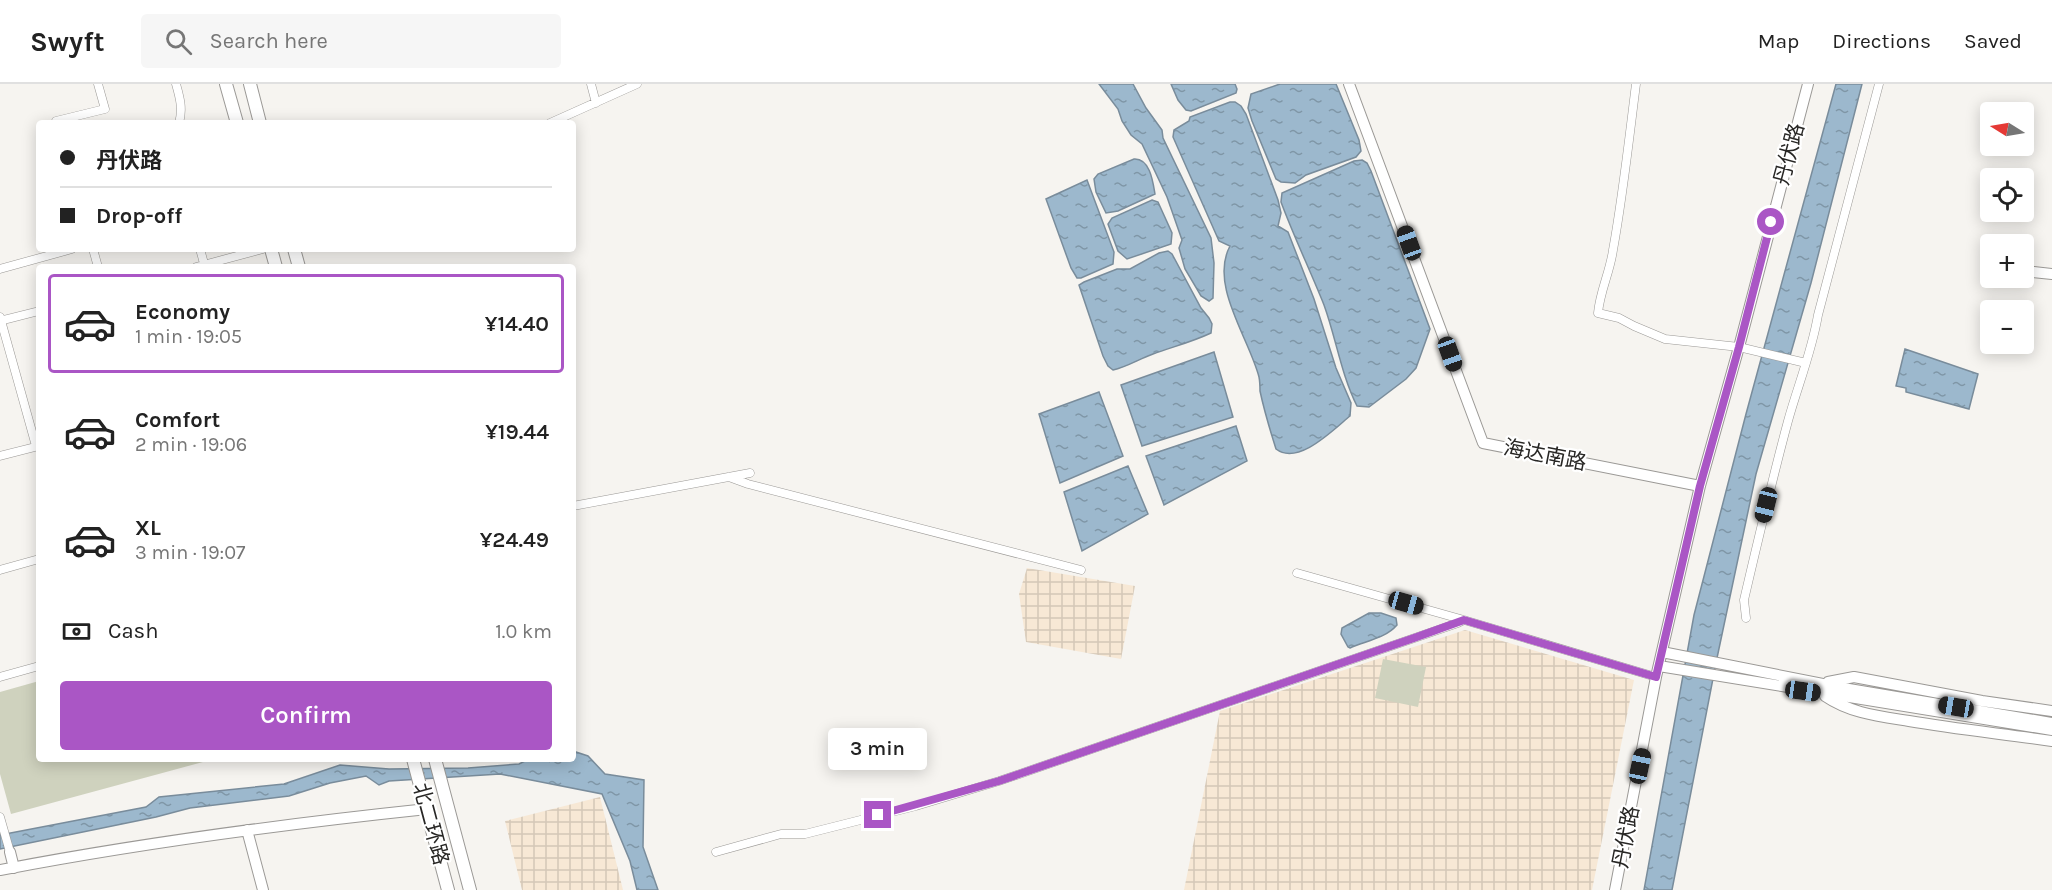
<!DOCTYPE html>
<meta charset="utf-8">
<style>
:root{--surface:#fff;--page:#f6f6f6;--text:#222;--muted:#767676;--line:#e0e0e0;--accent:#aa56c5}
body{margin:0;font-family:Karla,"Noto Sans SC",sans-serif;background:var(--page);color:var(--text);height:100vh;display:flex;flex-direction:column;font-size:22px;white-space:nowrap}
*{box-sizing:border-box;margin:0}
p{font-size:20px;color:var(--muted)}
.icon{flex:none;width:33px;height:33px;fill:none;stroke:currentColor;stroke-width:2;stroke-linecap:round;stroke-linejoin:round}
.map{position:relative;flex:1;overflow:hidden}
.panel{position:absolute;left:36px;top:180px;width:540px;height:498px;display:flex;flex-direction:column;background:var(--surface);border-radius:6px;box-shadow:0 3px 15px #0003}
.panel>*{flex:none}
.banner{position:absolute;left:36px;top:36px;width:540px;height:132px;border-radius:6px;box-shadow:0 3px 15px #0003;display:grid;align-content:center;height:132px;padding:0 24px;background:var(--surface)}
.needle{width:39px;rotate:281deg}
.controls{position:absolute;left:1980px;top:18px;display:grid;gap:12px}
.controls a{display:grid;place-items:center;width:54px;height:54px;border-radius:6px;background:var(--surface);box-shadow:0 3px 15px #0003;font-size:30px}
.end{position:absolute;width:27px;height:27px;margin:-14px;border:8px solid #aa56c5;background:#fff;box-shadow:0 0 0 3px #fff}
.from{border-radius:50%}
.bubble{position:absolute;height:42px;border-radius:6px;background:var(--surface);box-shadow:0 3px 15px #0003;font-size:20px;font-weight:600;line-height:42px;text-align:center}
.car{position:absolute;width:18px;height:36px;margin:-18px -9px;border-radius:8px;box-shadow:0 0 4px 2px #0007;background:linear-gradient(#222 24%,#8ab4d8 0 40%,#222 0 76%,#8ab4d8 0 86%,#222 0)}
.banner b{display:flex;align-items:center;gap:21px;height:57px;font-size:22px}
.banner b+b{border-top:2px solid var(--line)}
.banner i{width:15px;height:15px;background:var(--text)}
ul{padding:10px 0 0;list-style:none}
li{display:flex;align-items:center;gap:18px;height:99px;margin:0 12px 9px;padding:0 12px;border:3px solid transparent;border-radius:6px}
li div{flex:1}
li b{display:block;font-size:22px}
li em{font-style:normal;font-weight:600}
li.on{border-color:var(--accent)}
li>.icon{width:54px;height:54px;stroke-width:1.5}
.pay{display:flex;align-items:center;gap:15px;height:66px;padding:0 24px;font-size:22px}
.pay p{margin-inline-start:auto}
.action{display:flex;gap:12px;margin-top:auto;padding:12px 24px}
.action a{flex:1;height:69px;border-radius:6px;background:var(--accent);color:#fff;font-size:24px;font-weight:600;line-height:69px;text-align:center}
header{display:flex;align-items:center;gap:36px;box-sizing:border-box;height:84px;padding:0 30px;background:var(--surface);border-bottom:2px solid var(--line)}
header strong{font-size:28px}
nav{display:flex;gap:33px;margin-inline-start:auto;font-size:21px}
.search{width:420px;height:54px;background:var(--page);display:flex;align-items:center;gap:15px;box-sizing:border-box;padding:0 21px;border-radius:6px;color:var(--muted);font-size:22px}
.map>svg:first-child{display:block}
</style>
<header>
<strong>Swyft</strong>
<div class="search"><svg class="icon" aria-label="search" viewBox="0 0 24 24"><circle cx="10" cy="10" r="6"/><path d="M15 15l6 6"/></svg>Search here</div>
<nav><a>Map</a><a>Directions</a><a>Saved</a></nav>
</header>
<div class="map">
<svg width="2052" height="806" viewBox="0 0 2052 806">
<defs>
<pattern id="industrial-grid" width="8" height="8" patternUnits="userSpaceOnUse" patternTransform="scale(1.5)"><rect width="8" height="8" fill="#f7e8d5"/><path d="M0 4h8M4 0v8" fill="none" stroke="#d4c7b7"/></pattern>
<pattern id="water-ripples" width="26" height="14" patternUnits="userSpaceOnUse" patternTransform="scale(1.5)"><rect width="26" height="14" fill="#9cb8cd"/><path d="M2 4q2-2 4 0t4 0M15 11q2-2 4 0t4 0" fill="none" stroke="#7f96a6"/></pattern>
</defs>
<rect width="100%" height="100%" fill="#f6f4f0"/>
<path fill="url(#industrial-grid)" d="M 1027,484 L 1135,502 L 1121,575 L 1026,558 L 1019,510 Z
M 1465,546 L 1634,596 L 1592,806 L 1184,806 L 1220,627 Z
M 600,713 L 623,806 L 522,806 L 505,737 Z"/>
<path fill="#cfd2be" d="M 1383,575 L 1426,583 L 1418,623 L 1375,614 Z
M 39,597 L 39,675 L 214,675 L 11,730 L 0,690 L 0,608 Z"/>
<path fill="url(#water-ripples)" stroke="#798c9b" stroke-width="1.5" d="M 1099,0 L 1133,0 L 1146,24 L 1162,46 L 1163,54 L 1211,154 L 1214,179 L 1213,214 L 1209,217 L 1201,212 L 1185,185 L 1179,164 L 1182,156 L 1167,113 L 1142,60 L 1131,51 L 1122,37 L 1118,25 Z
M 1171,0 L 1235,0 L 1237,5 L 1236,9 L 1191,27 L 1186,26 L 1178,16 Z
M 1280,0 L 1336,0 L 1359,56 L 1361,67 L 1356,73 L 1306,91 L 1295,99 L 1281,98 L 1276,95 L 1252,37 L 1248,24 L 1251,10 Z
M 1836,0 L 1862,0 L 1811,199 L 1756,390 L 1717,574 L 1672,806 L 1644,806 L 1694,531 L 1746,330 Z
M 1230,18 L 1235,18 L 1241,22 L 1246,30 L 1278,116 L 1281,129 L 1278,142 L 1288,148 L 1314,215 L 1336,284 L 1351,319 L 1350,332 C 1333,346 1298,382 1276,365 C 1270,346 1264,326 1260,307 C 1260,302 1260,298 1259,293 C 1249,254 1209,201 1230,162 L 1219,157 L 1173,53 L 1174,46 L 1189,37 L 1190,33 Z
M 1134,75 C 1150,74 1153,98 1155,110 L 1118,127 L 1106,129 L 1096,108 L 1094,95 L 1098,90 Z
M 1362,76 L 1367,79 L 1371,87 L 1430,245 L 1416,284 L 1406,295 L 1369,323 L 1357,322 C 1341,290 1336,254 1324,221 C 1310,186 1294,153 1281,118 L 1282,109 L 1354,77 Z
M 1087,96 L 1114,168 L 1113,180 L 1081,194 L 1077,194 L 1071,184 L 1046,115 Z
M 1152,116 L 1158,118 L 1172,149 L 1171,160 L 1127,175 L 1118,167 L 1108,140 L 1112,134 Z
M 1168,167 L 1172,170 L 1201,224 L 1209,234 L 1212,240 L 1211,249 C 1192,258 1172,263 1153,270 C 1139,275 1127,283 1113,286 L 1108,282 L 1103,272 L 1079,201 L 1084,198 L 1117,185 L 1130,185 L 1159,169 Z
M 1905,265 L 1978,290 L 1969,325 L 1906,308 L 1906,304 L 1896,302 Z
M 1214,268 L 1233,333 L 1142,362 L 1121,301 Z
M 1099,308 L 1123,372 L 1060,399 L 1039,330 Z
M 1236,342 L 1247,377 L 1164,421 L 1146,372 Z
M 1128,382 L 1148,430 L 1082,467 L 1064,408 Z
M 1369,529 L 1381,529 L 1396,534 L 1397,541 C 1386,554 1366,557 1350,564 L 1348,563 L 1341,550 L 1342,544 Z
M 573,667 L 588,672 L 605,690 L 644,696 L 643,763 L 658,806 L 637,806 L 630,777 L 602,710 L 500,690 L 389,697 L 379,701 L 366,692 L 330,699 L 289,712 L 190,724 L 156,733 L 0,765 L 0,751 L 146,723 L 159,713 L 284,700 L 340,681 L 389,685 L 468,684 L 519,680 L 529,675 L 573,675 Z"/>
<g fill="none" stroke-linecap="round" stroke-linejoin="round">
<defs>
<path id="street" d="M 176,0 C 180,14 183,25 179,39
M 591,0 L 596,19
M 1636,0 C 1629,55 1623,111 1613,166 C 1610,188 1600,207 1598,229 L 1619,234 L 1634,242 L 1665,255 L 1739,263 L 1806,279
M 56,39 L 56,37 L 105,25 L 98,0
M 550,39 L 637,0
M 93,165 L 98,183
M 200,165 L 205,183
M 196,183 L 263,165
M 0,185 L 72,165
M 0,233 L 36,362
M 0,237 L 39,227
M 0,372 L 39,362
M 729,393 L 748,400 L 1081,486
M 573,422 L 750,389
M 0,486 L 39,475
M 1297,489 L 1464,536 L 1656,593
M 1746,534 L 1744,516 C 1758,456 1772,396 1788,337 C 1798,301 1812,267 1818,231 L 1879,0
M 0,593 L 39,582
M 0,733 L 10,768
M 716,768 L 781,750 L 805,750 L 916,722 L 999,697 L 1458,539 L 1464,536"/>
<path id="secondary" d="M 1349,0 L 1483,359 L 1700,402
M 2024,187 L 2052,190
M 1662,568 L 1843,604 L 2052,639
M 1659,582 L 2052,646
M 1828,598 L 1854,593 L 1982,617 L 2052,627
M 1825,612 C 1850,629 1878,632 1909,637 C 1956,645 2004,650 2052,657
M 247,746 L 263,806
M 10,768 L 14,784
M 0,786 C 141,759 284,740 427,725
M 1615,806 L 1656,593 L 1700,402 L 1739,263 L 1808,0"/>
<path id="primary" d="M 226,0 L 237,39
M 250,0 L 260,39
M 271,165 L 276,183
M 294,165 L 299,183
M 413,675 L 448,806
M 435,675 L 470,806"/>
</defs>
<use href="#street" stroke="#9b9996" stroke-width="9"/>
<use href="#secondary" stroke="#9b9996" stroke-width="12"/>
<use href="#primary" stroke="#9b9996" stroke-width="14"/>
<use href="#street" stroke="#fff" stroke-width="8"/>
<use href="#secondary" stroke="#fff" stroke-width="10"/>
<use href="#primary" stroke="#fff" stroke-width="12"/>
</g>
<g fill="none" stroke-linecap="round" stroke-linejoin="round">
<path stroke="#aa56c5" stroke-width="8" d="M 878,731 L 999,697 L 1414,554 L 1464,536 L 1656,593 L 1700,402 L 1739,263 L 1771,138"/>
</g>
<g text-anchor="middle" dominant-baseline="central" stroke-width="4.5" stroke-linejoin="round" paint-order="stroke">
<g font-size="21" fill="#282725" stroke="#fff">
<text transform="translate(1789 70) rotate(-75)">丹伏路</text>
<text transform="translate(1545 371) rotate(11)">海达南路</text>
<text transform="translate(431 740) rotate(75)">北二环路</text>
<text transform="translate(1626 753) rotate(-79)">丹伏路</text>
</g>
</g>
</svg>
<div class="controls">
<a><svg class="needle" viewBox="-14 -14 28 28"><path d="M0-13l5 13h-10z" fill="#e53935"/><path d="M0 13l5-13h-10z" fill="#767676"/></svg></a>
<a><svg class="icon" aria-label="locate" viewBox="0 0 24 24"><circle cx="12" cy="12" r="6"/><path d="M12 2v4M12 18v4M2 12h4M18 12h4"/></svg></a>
<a>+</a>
<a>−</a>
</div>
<i class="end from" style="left:1771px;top:138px"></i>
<i class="end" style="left:878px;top:731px"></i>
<div class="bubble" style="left:828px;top:644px;width:99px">3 min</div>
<i class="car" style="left:1409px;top:159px;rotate:340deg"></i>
<i class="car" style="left:1450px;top:270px;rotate:160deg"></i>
<i class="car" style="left:1766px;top:421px;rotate:194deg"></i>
<i class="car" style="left:1406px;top:519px;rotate:106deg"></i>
<i class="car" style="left:1803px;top:607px;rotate:98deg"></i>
<i class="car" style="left:1956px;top:623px;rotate:280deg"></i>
<i class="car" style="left:1640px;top:682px;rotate:12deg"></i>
<div class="banner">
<b><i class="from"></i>丹伏路</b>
<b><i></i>Drop-off</b>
</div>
<section class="panel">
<ul>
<li class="on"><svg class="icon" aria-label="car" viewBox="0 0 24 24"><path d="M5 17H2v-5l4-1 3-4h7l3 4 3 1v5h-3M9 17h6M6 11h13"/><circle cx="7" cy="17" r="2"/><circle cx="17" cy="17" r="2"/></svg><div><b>Economy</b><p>1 min · 19:05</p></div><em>¥14.40</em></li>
<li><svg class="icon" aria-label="car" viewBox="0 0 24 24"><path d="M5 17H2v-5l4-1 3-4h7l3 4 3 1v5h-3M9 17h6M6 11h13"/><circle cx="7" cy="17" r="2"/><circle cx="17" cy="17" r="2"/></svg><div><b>Comfort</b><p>2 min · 19:06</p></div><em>¥19.44</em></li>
<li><svg class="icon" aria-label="car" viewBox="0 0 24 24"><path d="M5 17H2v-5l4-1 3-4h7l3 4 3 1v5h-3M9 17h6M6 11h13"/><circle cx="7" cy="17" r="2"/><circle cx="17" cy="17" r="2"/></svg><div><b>XL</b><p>3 min · 19:07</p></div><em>¥24.49</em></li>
</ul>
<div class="pay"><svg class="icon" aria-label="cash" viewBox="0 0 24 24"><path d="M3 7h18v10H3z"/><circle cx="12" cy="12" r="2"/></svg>Cash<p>1.0 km</p></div>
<div class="action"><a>Confirm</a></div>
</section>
</div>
